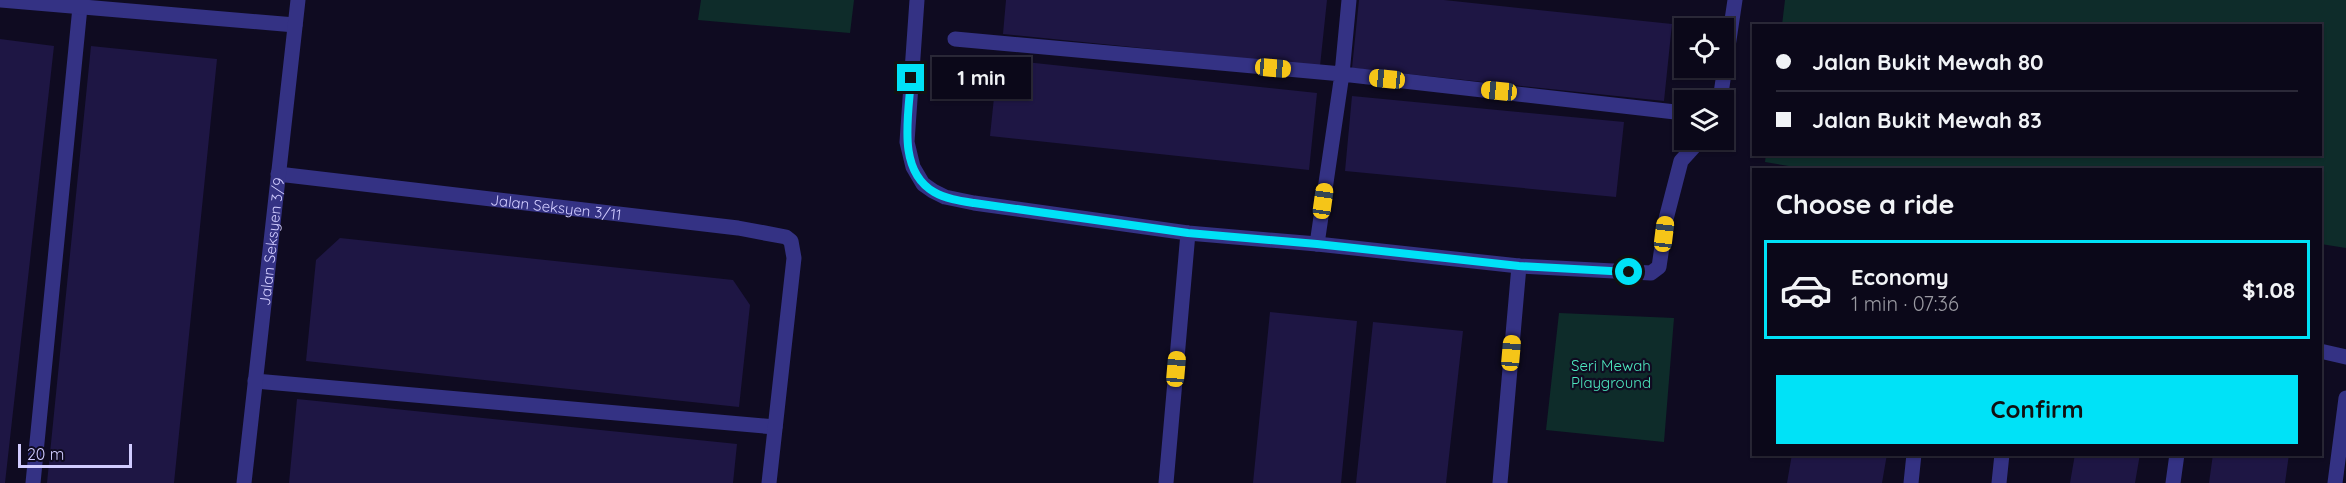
<!DOCTYPE html>
<meta charset="utf-8">
<style>
:root{--surface:#0b0819;--page:#191626;--text:#f1f3f6;--muted:#9a9aa2;--line:#2b2938;--accent:#00e2f7}
body{margin:0;font-family:Quicksand,sans-serif;background:var(--page);color:var(--text);height:100vh;display:flex;flex-direction:column;font-size:22px;white-space:nowrap}
*{box-sizing:border-box;margin:0}
p{font-size:20px;color:var(--muted)}
.icon{flex:none;width:33px;height:33px;fill:none;stroke:currentColor;stroke-width:2;stroke-linecap:round;stroke-linejoin:round}
.map{position:relative;flex:1;overflow:hidden}
.sheet{position:absolute;left:1752px;top:168px;width:570px;height:288px;display:flex;flex-direction:column;background:var(--surface);border-radius:0px;box-shadow:0 2px 4px #0004,0 0 0 2px var(--line)}
.sheet>*{flex:none}
.guide{position:absolute;left:1752px;top:24px;width:570px;height:132px;border-radius:0px;box-shadow:0 2px 4px #0004,0 0 0 2px var(--line);display:grid;align-content:center;height:132px;padding:0 24px;background:var(--surface)}
.fabs{position:absolute;left:1674px;top:18px;display:grid;gap:12px}
.fabs a{display:grid;place-items:center;width:60px;height:60px;border-radius:0px;background:var(--surface);box-shadow:0 2px 4px #0004,0 0 0 2px var(--line);font-size:30px}
.scale{position:absolute;left:18px;bottom:15px;width:114px;box-sizing:border-box;padding-left:6px;border:3px solid #d1ccff;border-top:0;font-size:16px;line-height:21px;white-space:nowrap;color:#d1ccff;-webkit-text-stroke:4px #0f0b21;paint-order:stroke}
.end{position:absolute;width:27px;height:27px;margin:-14px;border:8px solid #00e2f7;background:#111;box-shadow:0 0 0 3px #111}
.from{border-radius:50%}
.bubble{position:absolute;height:42px;border-radius:0px;background:var(--surface);box-shadow:0 2px 4px #0004,0 0 0 2px var(--line);font-size:20px;font-weight:700;line-height:42px;text-align:center}
.car{position:absolute;width:18px;height:36px;margin:-18px -9px;border-radius:8px;box-shadow:0 0 4px 2px #0007;background:linear-gradient(#f5c518 24%,#345 0 40%,#f5c518 0 76%,#345 0 86%,#f5c518 0)}
.guide b{display:flex;align-items:center;gap:21px;height:57px;font-size:22px}
.guide b+b{border-top:2px solid var(--line)}
.guide i{width:15px;height:15px;background:var(--text)}
ul{padding:0;list-style:none}
li{display:flex;align-items:center;gap:18px;height:99px;margin:0 12px 9px;padding:0 12px;border:3px solid transparent;border-radius:0px}
li div{flex:1}
li b{display:block;font-size:22px}
li em{font-style:normal;font-weight:700}
li.active{border-color:var(--accent)}
li>.icon{width:54px;height:54px;stroke-width:1.5}
h2{padding:0 24px;font-size:27px;line-height:72px}
.cta{display:flex;gap:12px;margin-top:auto;padding:12px 24px}
.cta a{flex:1;height:69px;border-radius:0px;background:var(--accent);color:#111;font-size:24px;font-weight:700;line-height:69px;text-align:center}
.map>svg:first-child{display:block}
</style>
<div class="map">
<svg width="2346" height="483" viewBox="0 0 2346 483">
<rect width="100%" height="100%" fill="#0f0b21"/>
<path fill="#0e2c2a" d="M 701,0 L 854,0 L 850,33 L 698,20 Z
M 1785,0 L 2346,0 L 2346,248 L 2321,244 L 2320,170 L 1813,170 L 1765,162 L 1766,154 L 2320,154 L 2320,26 L 1782,25 Z
M 1559,313 L 1674,318 L 1664,442 L 1546,430 Z"/>
<path fill="#1e1644" d="M 1006,0 L 1327,0 L 1320,66 L 1003,34 Z
M 1359,0 L 1444,0 L 1672,24 L 1664,101 L 1352,68 Z
M 0,39 L 54,46 L 5,483 L 0,483 Z
M 91,46 L 217,59 L 174,483 L 47,483 Z
M 998,59 L 1317,93 L 1309,170 L 990,136 Z
M 1352,96 L 1624,122 L 1616,197 L 1345,171 Z
M 340,238 L 733,280 L 750,305 L 739,407 L 306,361 L 316,260 Z
M 1270,312 L 1357,321 L 1341,483 L 1253,483 Z
M 1373,322 L 1463,331 L 1446,483 L 1356,483 Z
M 297,399 L 737,444 L 733,483 L 289,483 Z
M 1792,454 L 1887,454 L 1882,483 L 1787,483 Z
M 2075,454 L 2140,454 L 2135,483 L 2070,483 Z
M 2213,454 L 2289,454 L 2285,483 L 2209,483 Z"/>
<g fill="none" stroke-linecap="round" stroke-linejoin="round">
<path stroke="#343284" stroke-width="15" d="M 955,39 L 1342,74 L 1684,113
M 1317,244 L 1342,74 L 1349,0
M 2320,351 L 2346,357
M 255,381 L 775,427
M 33,483 L 80,7
M 1911,483 L 1914,454
M 2173,483 L 2177,454"/>
<g stroke="#343284" stroke-width="15">
<path d="M 1,0 L 295,25"/>
<path d="M 917,0 L 907,142 L 913,167 L 923,184 L 933,191 L 945,197 L 974,203 L 1188,233 L 1317,244 L 1519,266 L 1651,273 L 1659,267 L 1666,219 L 1681,161 L 1700,140"/>
<path d="M 1720,100 L 1735,0"/>
<path id="s1" d="M 278,174 L 738,228 L 786,237 L 791,241 L 794,258 L 769,483"/>
<path id="s2" d="M 244,483 L 298,0"/>
<path d="M 1166,483 L 1188,233"/>
<path d="M 1500,483 L 1519,266"/>
<path d="M 1999,483 L 2002,454"/>
<path d="M 2335,483 L 2346,398"/>
</g>
</g>
<g fill="none" stroke-linecap="round" stroke-linejoin="round">
<path stroke="#00e2f7" stroke-width="8" d="M 911,78 C 909,114 896,170 934,192 C 946,199 961,201 974,203 L 1188,233 L 1317,244 L 1519,266 L 1629,272"/>
</g>
<g text-anchor="middle" dominant-baseline="central" stroke-width="4.5" stroke-linejoin="round" paint-order="stroke">
<g font-size="15" fill="#d1ccff" stroke="#0f0b21">
<text stroke="none"><textPath href="#s1" startOffset="280">Jalan Seksyen 3/11</textPath></text>
<text stroke="none"><textPath href="#s2" startOffset="243">Jalan Seksyen 3/9</textPath></text>
</g>
<g font-size="15" fill="#4ee8bf" stroke="#0f0b21">
<text x="1611" y="365">Seri Mewah<tspan x="1611" dy="17">Playground</tspan></text>
</g>
</g>
</svg>
<div class="fabs">
<a><svg class="icon" aria-label="locate" viewBox="0 0 24 24"><circle cx="12" cy="12" r="6"/><path d="M12 2v4M12 18v4M2 12h4M18 12h4"/></svg></a>
<a><svg class="icon" aria-label="layers" viewBox="0 0 24 24"><path d="M12 4l9 5-9 5-9-5zM3 14l9 5 9-5"/></svg></a>
</div>
<div class="scale">20 m</div>
<i class="end from" style="left:1629px;top:272px"></i>
<i class="end" style="left:911px;top:78px"></i>
<div class="bubble" style="left:932px;top:57px;width:99px">1 min</div>
<i class="car" style="left:1273px;top:68px;rotate:95deg"></i>
<i class="car" style="left:1387px;top:79px;rotate:276deg"></i>
<i class="car" style="left:1499px;top:91px;rotate:276deg"></i>
<i class="car" style="left:1323px;top:201px;rotate:8deg"></i>
<i class="car" style="left:1664px;top:234px;rotate:7deg"></i>
<i class="car" style="left:1511px;top:353px;rotate:5deg"></i>
<i class="car" style="left:1176px;top:369px;rotate:5deg"></i>
<div class="guide">
<b><i class="from"></i>Jalan Bukit Mewah 80</b>
<b><i></i>Jalan Bukit Mewah 83</b>
</div>
<section class="sheet">
<h2>Choose a ride</h2>
<ul>
<li class="active"><svg class="icon" aria-label="car" viewBox="0 0 24 24"><path d="M5 17H2v-5l4-1 3-4h7l3 4 3 1v5h-3M9 17h6M6 11h13"/><circle cx="7" cy="17" r="2"/><circle cx="17" cy="17" r="2"/></svg><div><b>Economy</b><p>1 min · 07:36</p></div><em>$1.08</em></li>
</ul>
<div class="cta"><a>Confirm</a></div>
</section>
</div>
